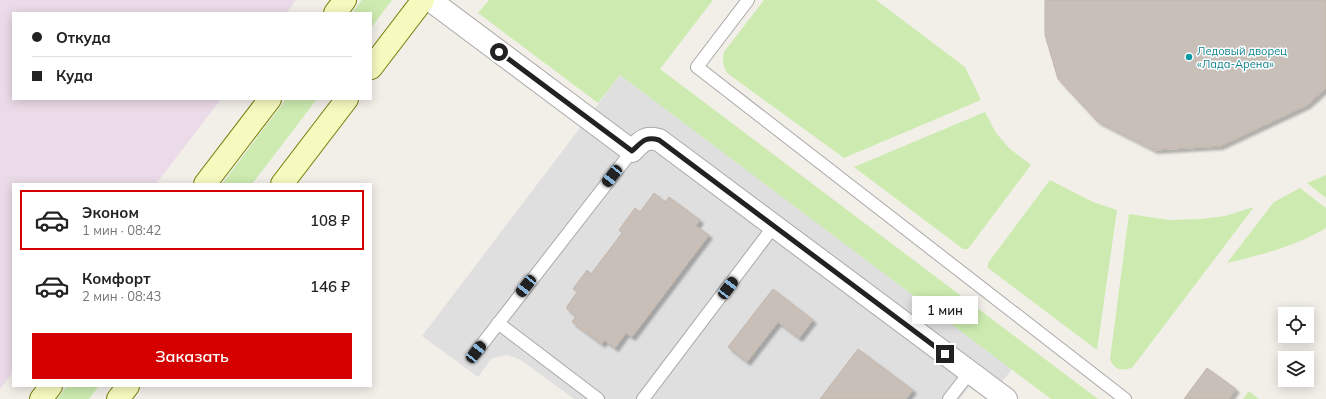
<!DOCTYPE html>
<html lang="ru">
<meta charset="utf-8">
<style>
:root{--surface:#fff;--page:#f2f2f2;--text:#222;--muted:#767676;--line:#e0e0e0;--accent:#d40000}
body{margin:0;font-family:Mulish,sans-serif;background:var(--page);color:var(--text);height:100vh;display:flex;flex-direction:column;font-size:15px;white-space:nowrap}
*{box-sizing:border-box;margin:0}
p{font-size:13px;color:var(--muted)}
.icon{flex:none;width:22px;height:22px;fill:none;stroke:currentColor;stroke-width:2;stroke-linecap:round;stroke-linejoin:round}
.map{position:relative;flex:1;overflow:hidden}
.details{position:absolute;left:12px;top:183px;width:360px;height:204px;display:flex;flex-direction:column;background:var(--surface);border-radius:0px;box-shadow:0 2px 10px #0003}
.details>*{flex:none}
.banner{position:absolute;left:12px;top:12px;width:360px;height:88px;border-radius:0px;box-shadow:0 2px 10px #0003;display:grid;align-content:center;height:88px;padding:0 20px;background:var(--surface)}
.buttons{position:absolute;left:1278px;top:307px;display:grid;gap:8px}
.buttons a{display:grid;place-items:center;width:36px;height:36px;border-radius:0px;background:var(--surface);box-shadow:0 2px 10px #0003;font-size:20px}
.end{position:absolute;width:18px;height:18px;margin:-9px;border:5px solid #222;background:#fff;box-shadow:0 0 0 2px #fff}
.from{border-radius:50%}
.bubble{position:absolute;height:28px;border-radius:0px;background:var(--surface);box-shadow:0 2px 10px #0003;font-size:13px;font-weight:600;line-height:28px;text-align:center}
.car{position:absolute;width:12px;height:24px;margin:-12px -6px;border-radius:5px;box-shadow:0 0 3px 1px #0007;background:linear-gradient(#222 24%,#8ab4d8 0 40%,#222 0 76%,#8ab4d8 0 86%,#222 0)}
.banner b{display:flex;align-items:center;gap:14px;height:38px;font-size:15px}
.banner b+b{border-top:1px solid var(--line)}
.banner i{width:10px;height:10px;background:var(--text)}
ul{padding:7px 0 0;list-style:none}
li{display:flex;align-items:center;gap:12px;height:60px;margin:0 8px 6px;padding:0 12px;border:2px solid transparent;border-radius:0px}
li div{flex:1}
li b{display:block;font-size:15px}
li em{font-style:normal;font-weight:600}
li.active{border-color:var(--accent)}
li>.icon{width:36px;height:36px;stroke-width:1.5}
.cta{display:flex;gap:8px;margin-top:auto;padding:8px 20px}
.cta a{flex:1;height:46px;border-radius:0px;background:var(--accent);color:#fff;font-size:16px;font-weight:600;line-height:46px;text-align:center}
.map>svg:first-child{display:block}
</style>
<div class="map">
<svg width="1326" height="399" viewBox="0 0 1326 399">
<defs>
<filter id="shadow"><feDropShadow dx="3.5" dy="3.5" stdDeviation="1" flood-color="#0004"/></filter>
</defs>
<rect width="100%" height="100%" fill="#f2efe9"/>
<path fill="#e0dfdf" d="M 620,75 L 1012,369 L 989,399 L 986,399 L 969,387 L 960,399 L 574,399 L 521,360 L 507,355 L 492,358 L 478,377 L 422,336 Z"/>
<path fill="#ebdbe8" d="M 0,0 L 296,0 L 286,13 L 13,13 L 13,99 L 221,99 L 156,184 L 13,184 L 13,372 L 0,389 Z"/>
<path fill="#cdebb0" d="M 362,0 L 392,0 L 371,28 L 371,13 L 352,13 Z
M 489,0 L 713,0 L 660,69 L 1098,399 L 1051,399 L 620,75 L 598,103 L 478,13 Z
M 764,0 L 876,0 L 965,67 L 981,100 L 844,158 L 727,73 C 723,65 722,60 724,52 Z
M 286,99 L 317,99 L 252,184 L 222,184 Z
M 985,112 L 996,133 L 1010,149 L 1031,165 L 968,249 L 963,249 L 854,167 Z
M 1326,175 L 1326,198 L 1307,183 Z
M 1050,180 L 1093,202 L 1117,210 L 1097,350 L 988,268 L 988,263 Z
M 1300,188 L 1326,208 L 1326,228 C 1296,246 1261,255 1227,263 L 1274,202 Z
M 1254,207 L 1132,368 C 1121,371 1114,370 1110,359 L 1129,214 L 1169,220 L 1200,219 L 1225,216 Z
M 67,386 L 99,386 L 89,399 L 57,399 Z
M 1249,391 L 1259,399 L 1243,399 Z"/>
<path fill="#c7bfb8" stroke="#c4b6ab" filter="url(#shadow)" d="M 1045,0 L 1326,0 L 1326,88 L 1307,105 L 1220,146 L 1154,150 L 1097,121 L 1058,79 L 1045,35 Z
M 654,193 L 665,202 L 669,197 L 700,220 L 696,226 L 709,235 L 632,337 L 626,333 L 615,348 L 604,340 L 602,344 L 572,322 L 576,316 L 566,308 L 577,292 L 573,289 L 587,270 L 591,274 L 622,233 L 619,230 L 635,208 L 640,212 Z
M 773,289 L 813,320 L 799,338 L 778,322 L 747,362 L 728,347 Z
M 858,349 L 913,390 L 906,399 L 820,399 Z
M 1207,368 L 1236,389 L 1229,399 L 1184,399 Z"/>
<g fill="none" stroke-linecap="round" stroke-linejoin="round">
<defs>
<path id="service" d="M 748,0 L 697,67 L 1125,399
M 498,323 L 598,399
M 476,352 L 632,151
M 643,399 L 774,226
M 949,399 L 970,372"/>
<path id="minor" d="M 430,0 L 632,151 C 641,142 645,136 659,140 L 1006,399"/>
<path id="secondary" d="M 335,13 L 345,0
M 371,68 L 423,0
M 205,184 L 270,99
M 282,184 L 347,99
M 41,399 L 51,386
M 118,399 L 128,386"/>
</defs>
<use href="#service" stroke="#a9a9a9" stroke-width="14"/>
<use href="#minor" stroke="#a9a9a9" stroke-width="24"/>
<use href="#secondary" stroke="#707d05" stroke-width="24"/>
<use href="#service" stroke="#fff" stroke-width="12"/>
<use href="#minor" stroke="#fff" stroke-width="22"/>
<use href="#secondary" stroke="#f7fabf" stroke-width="22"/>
</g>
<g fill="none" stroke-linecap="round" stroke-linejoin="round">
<path stroke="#222" stroke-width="5" d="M 499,52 L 632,151 C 642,142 645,136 659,140 L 945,354"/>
</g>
<circle fill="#0f9aa8" stroke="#fff" stroke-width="1.5" cx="1189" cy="57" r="4"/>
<g text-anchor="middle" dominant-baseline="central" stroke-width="3" stroke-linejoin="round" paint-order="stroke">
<g font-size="11" fill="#0d838f" stroke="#fff" text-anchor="start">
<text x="1197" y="51">Ледовый дворец<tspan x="1197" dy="13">«Лада-Арена»</tspan></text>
</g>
</g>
</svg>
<div class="buttons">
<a><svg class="icon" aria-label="locate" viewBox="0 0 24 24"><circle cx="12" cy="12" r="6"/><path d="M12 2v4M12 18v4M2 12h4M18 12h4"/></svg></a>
<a><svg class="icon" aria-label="layers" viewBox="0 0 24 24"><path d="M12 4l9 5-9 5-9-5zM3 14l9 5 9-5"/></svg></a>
</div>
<i class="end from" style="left:499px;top:52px"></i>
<i class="end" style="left:945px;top:354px"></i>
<div class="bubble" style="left:912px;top:296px;width:66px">1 мин</div>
<i class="car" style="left:612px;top:176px;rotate:218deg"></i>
<i class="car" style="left:526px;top:286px;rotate:218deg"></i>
<i class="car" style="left:728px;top:288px;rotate:37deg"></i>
<i class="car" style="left:476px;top:352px;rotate:38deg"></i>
<div class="banner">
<b><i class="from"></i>Откуда</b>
<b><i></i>Куда</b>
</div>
<section class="details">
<ul>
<li class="active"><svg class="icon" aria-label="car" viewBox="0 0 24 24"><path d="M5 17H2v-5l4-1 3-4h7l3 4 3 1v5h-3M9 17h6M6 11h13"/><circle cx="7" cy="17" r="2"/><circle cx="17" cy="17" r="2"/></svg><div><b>Эконом</b><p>1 мин · 08:42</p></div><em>108 ₽</em></li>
<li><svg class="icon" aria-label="car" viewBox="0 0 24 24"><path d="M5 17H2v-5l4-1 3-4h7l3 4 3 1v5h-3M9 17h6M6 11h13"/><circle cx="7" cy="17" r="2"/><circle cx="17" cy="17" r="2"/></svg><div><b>Комфорт</b><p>2 мин · 08:43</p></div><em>146 ₽</em></li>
</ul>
<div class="cta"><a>Заказать</a></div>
</section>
</div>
